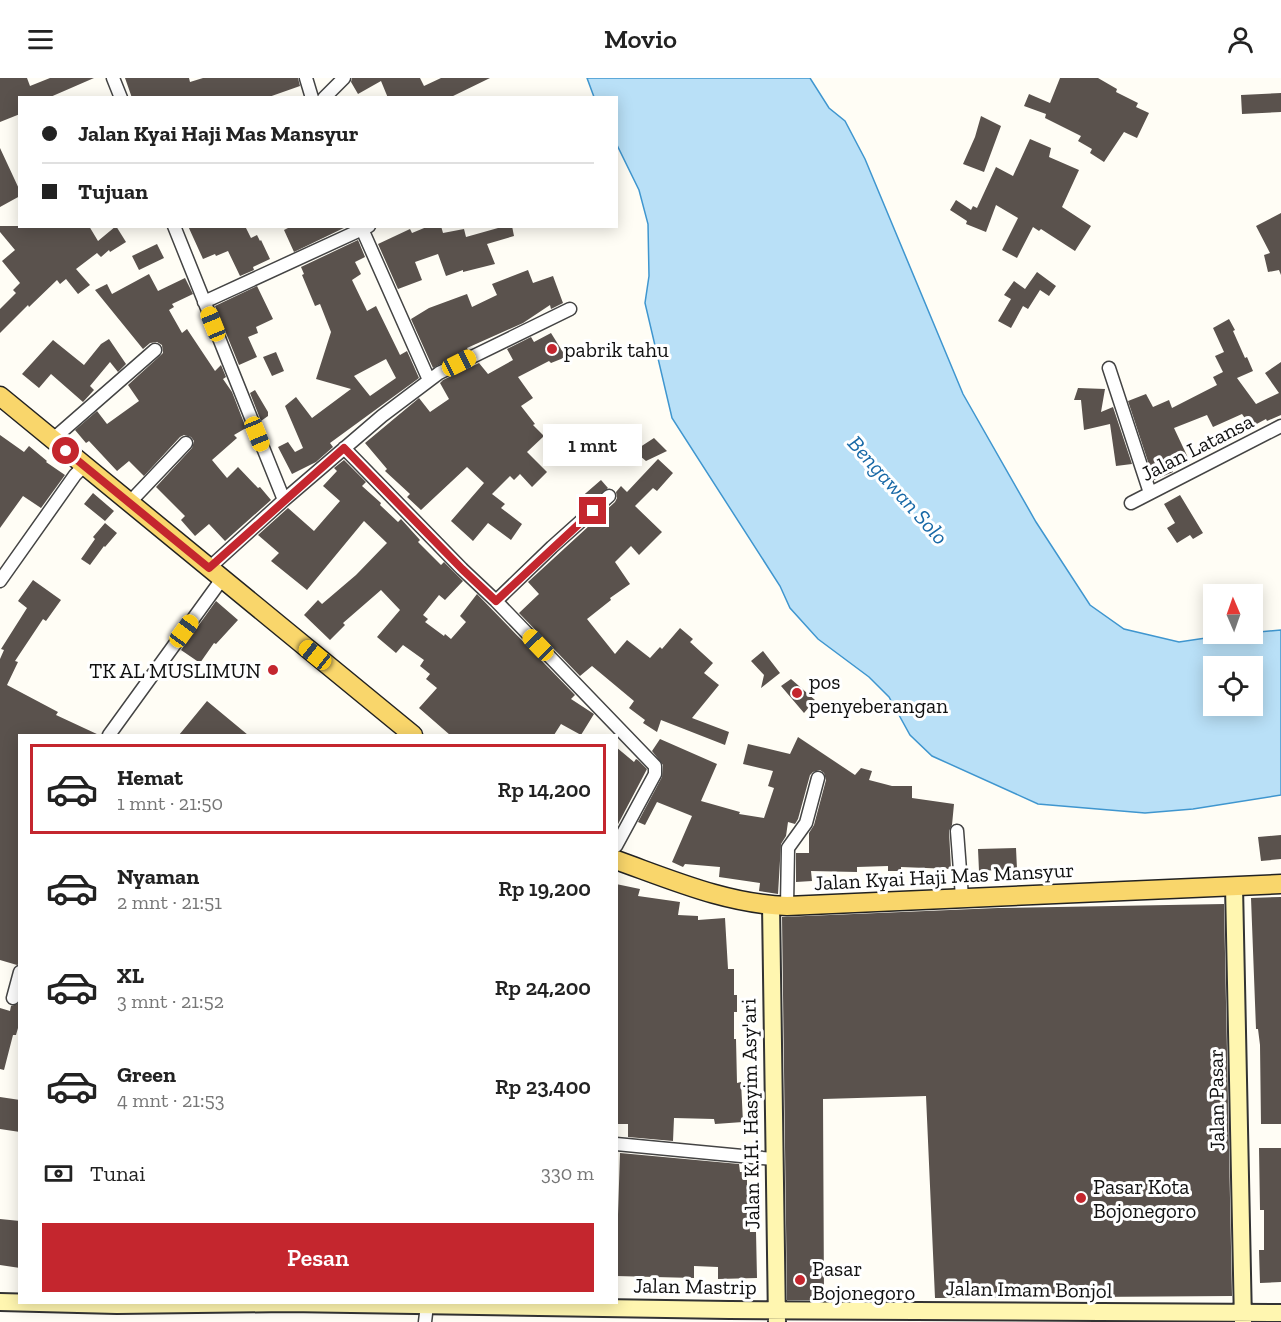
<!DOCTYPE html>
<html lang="id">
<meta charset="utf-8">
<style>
:root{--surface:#fff;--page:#f2f2f2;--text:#222;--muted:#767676;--line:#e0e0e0;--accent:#c4262e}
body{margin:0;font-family:"Zilla Slab",serif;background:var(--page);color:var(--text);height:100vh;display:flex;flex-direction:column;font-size:22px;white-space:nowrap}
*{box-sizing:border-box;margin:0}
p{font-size:20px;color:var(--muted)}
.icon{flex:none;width:33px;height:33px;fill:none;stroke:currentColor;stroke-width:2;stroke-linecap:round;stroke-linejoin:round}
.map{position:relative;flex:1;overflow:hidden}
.panel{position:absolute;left:18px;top:656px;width:600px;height:570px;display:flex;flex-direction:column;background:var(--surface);border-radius:0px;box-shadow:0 3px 15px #0003}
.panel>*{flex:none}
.guide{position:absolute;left:18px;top:18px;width:600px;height:132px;border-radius:0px;box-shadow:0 3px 15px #0003;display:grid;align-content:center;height:132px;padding:0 24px;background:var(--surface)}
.needle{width:39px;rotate:358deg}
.fabs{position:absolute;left:1203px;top:506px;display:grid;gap:12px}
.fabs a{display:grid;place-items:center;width:60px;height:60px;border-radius:0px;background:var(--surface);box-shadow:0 3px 15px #0003;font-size:30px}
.end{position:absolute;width:27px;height:27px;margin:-14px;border:8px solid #c4262e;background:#fff;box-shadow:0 0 0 3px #fff}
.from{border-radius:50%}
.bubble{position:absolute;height:42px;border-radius:0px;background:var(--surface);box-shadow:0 3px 15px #0003;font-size:20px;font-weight:600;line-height:42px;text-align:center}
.car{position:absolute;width:18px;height:36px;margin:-18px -9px;border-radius:8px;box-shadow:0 0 4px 2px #0007;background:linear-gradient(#f5c518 24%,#345 0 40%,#f5c518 0 76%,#345 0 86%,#f5c518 0)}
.guide b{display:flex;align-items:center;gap:21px;height:57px;font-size:22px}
.guide b+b{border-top:2px solid var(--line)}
.guide i{width:15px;height:15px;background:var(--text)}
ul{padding:10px 0 0;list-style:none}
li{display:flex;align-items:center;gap:18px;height:90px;margin:0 12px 9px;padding:0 12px;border:3px solid transparent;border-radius:0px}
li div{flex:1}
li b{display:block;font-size:22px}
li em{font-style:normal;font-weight:600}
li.selected{border-color:var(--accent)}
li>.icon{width:54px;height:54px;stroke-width:1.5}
.pay{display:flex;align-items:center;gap:15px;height:66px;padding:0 24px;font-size:22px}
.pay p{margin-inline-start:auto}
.primary-button{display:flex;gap:12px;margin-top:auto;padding:12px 24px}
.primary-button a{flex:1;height:69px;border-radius:0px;background:var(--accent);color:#fff;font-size:24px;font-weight:600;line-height:69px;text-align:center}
header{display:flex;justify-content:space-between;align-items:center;height:78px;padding:0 24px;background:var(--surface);font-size:27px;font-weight:600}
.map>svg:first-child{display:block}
</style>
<header><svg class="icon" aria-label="menu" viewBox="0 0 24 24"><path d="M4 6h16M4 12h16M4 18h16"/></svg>Movio<svg class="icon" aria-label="person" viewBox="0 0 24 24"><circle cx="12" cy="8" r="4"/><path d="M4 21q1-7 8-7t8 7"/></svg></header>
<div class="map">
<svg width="1281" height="1244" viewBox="0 0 1281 1244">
<rect width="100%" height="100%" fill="#fffdf5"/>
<path fill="#b9e0f7" stroke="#3f96cf" stroke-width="1.5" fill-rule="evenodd" d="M 587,0 L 810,0 L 829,30 L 845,43 L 865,81 L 963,316 L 1036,444 L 1090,527 L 1124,551 L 1179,564 L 1226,557 L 1281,552 L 1281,717 L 1193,731 L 1145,735 L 1038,726 L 932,678 L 910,657 L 889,619 L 869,599 L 818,561 L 790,530 L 780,508 L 672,340 L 645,225 L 649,198 L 648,146 L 639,112 L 617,67 L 616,20 L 594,19 ZM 1214,588 L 1252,588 L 1252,627 L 1214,627 Z"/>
<path fill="#5a524d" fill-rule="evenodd" d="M 0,0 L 27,0 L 30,8 L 50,0 L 94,0 L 48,20 L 20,20 L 20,36 L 0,44 Z
M 125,0 L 189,0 L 190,4 L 203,0 L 298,0 L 300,8 L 266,20 L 132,20 Z
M 352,0 L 420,0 L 424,8 L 441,0 L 490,0 L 449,20 L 388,20 L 381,3 L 358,16 L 351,4 Z
M 1060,0 L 1098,0 L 1117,11 L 1116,14 L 1138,25 L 1136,29 L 1149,35 L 1137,60 L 1124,54 L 1104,84 L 1090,75 L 1092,71 L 1078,63 L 1081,58 L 1045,40 L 1046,36 L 1024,28 L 1029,16 L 1050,25 Z
M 1281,15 L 1281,34 L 1242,36 L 1241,17 Z
M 981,38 L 1001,48 L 984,94 L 963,86 L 975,59 Z
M 1030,61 L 1051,70 L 1049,79 L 1079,92 L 1062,129 L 1091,148 L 1075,173 L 1041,151 L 1039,153 L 1033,149 L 1017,180 L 1002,172 L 1018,140 L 996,127 L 986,154 L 966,146 L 967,143 L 950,132 L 956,122 L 971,132 L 973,128 L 977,130 L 996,89 L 1013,98 Z
M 0,70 L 20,113 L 20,118 L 0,129 Z
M 1281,135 L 1281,197 L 1279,192 L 1268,194 L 1264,177 L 1270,175 L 1256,148 Z
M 0,148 L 89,148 L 98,163 L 116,148 L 126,164 L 110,174 L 109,172 L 101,179 L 97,175 L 76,191 L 90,207 L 78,216 L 66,201 L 60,206 L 57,202 L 29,229 L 28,227 L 0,255 L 0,231 L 16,215 L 13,212 L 20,205 L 2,183 L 15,172 L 0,154 Z
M 188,148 L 245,148 L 251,160 L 257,157 L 260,163 L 261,162 L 270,181 L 253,189 L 254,192 L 240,198 L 228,173 L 216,178 L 215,176 L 203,181 Z
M 292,148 L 348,148 L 294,174 L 284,152 Z
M 429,148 L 441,148 L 443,155 L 464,151 L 466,159 L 498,150 L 497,148 L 512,148 L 514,158 L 487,166 L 495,186 L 463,194 L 463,192 L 446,198 L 438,176 L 415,184 L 422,202 L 398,211 L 378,166 L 410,151 L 412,155 Z
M 358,162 L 365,179 L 355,184 L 361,196 L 352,202 L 367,233 L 376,228 L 400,277 L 407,273 L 419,300 L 330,365 L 333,369 L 316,384 L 292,396 L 278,369 L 288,364 L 295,374 L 303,370 L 285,328 L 296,319 L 312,340 L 351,311 L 316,301 L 331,254 L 320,226 L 315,228 L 302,197 L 304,196 L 301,189 ZM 386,281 L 396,300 L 370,318 L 354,298 Z
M 157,166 L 164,180 L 139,192 L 132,178 Z
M 528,192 L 533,205 L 553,198 L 563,225 L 551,231 L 550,227 L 523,245 L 467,270 L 468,272 L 433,290 L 411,241 L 429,230 L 467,216 L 472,229 L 497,217 L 492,206 Z
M 1037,194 L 1056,208 L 1049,218 L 1040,212 L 1028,231 L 1023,228 L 1011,250 L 998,243 L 1011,221 L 1004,217 L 1014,203 L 1025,211 Z
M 149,196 L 158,213 L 185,200 L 193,216 L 172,226 L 174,229 L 169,232 L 182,255 L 187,251 L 215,293 L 221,287 L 226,299 L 223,301 L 232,314 L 246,350 L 234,357 L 237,360 L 212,382 L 227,400 L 238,389 L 258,410 L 260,409 L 271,422 L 225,463 L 209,446 L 195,458 L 181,442 L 185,438 L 156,409 L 192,370 L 194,363 L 191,359 L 184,357 L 180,359 L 144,398 L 129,383 L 117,393 L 89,363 L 86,365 L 75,352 L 97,333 L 107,346 L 139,323 L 128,307 L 163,275 L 162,267 L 157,264 L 150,265 L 143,271 L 95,212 L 107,206 L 112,216 Z
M 257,208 L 273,241 L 256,249 L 258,255 L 248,259 L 257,279 L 239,287 L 215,228 Z
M 1229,241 L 1235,252 L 1233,253 L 1245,280 L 1247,279 L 1253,293 L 1237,300 L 1256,326 L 1279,315 L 1265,295 L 1281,284 L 1281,337 L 1267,343 L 1266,341 L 1251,349 L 1242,336 L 1213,349 L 1207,337 L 1174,350 L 1190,384 L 1173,392 L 1173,394 L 1154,402 L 1128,323 L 1146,316 L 1153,329 L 1169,322 L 1172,330 L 1217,307 L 1213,299 L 1223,294 L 1215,278 L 1224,274 L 1213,250 Z
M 551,255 L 566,279 L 551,285 L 549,283 L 518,299 L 533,320 L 521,328 L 535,346 L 533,347 L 544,358 L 527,374 L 547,394 L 532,409 L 520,396 L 514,402 L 510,398 L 492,416 L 505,426 L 501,430 L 522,446 L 511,462 L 488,445 L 473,463 L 451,443 L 484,405 L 467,389 L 421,432 L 407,419 L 410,416 L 385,393 L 387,391 L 365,365 L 419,320 L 430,334 L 449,321 L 440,305 L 443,302 L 479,285 L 488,296 L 513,282 L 507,271 L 531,259 L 534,264 Z
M 109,261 L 126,286 L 118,294 L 110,284 L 90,308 L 94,312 L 83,324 L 51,296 L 39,310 L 22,296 L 53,262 L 84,287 L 101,266 Z
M 276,274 L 284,293 L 272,298 L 263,279 Z
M 1078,310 L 1105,311 L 1101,334 L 1113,329 L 1132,386 L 1116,388 L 1110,346 L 1084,352 L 1081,322 L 1074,322 Z
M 255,312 L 268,334 L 268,338 L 261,343 L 250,315 Z
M 0,357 L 24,374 L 29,368 L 47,383 L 46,384 L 65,397 L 41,430 L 23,418 L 0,450 Z
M 654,360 L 667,373 L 646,383 L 634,373 Z
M 658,381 L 673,395 L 657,413 L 653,410 L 635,428 L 662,454 L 639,477 L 631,468 L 615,484 L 630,506 L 610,520 L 611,522 L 587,541 L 615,576 L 627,562 L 650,580 L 660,569 L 662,571 L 680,550 L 693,561 L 690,564 L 713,585 L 704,595 L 719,607 L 692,640 L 729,654 L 725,667 L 661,642 L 657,654 L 643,645 L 645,642 L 629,630 L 634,623 L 592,588 L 580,598 L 519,535 L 539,516 L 528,504 L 615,424 L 617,420 L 616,414 L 621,408 L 627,414 Z
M 344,382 L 366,404 L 362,408 L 381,425 L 380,427 L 398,444 L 401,441 L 420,462 L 418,464 L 441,487 L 444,484 L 463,503 L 445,522 L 439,517 L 423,537 L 428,541 L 425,544 L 444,558 L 445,556 L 451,561 L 466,544 L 460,538 L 477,516 L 575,617 L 571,621 L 594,636 L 581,657 L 561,646 L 554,657 L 450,657 L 419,630 L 437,610 L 426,601 L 430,596 L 420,588 L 424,582 L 403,567 L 396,575 L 377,559 L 400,532 L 381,512 L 343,545 L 345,547 L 330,562 L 304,537 L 318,522 L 322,526 L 356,497 L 387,465 L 364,443 L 307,512 L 271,483 L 279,475 L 258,457 L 288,430 L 314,453 L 340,423 L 323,408 L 337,393 L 334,390 Z
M 601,402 L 608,410 L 585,428 L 579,421 Z
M 93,415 L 114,433 L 105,443 L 84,426 Z
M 1180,417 L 1203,455 L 1193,461 L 1190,457 L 1177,465 L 1167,450 L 1175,445 L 1164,426 Z
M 105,445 L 117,455 L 105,469 L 104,468 L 90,487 L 81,481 L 95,461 L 93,459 Z
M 33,502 L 61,522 L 46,543 L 43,541 L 15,583 L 18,584 L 7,607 L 58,634 L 56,637 L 99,657 L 20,657 L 20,886 L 17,887 L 0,882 L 0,581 L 4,572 L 1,571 L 27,530 L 18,523 Z
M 216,523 L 238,542 L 216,566 L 214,565 L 200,585 L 181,572 Z
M 763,573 L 780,595 L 761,610 L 764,597 L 751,583 Z
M 791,601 L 815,622 L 804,635 L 781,608 Z
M 207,623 L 248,657 L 179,657 Z
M 798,659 L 855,697 L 861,690 L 872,693 L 869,702 L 892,708 L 912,708 L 912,720 L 954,726 L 952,747 L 949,753 L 951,791 L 901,789 L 901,793 L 888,793 L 888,788 L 857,789 L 857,794 L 811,793 L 812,803 L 796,804 L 796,775 L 809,775 L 809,755 L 814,747 L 826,702 L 824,695 L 820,692 L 813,694 L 810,697 L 798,741 L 795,746 L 788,744 L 786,758 L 781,766 L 778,816 L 759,813 L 760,805 L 719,799 L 720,789 L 685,786 L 683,789 L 672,784 L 692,738 L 657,724 L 645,747 L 638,744 L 662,699 L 663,687 L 652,673 L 660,661 L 717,686 L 701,723 L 740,734 L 739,736 L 764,740 L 774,710 L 768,708 L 773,693 L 743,686 L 748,666 L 790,676 Z
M 616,669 L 634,684 L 636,681 L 638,682 L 647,691 L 616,750 Z
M 1281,757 L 1281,781 L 1261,783 L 1258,759 Z
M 1016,770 L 1017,791 L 979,793 L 978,771 Z
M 616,806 L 640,811 L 638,818 L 680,824 L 678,837 L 698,838 L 698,842 L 725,840 L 728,891 L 734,891 L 734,917 L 737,917 L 737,934 L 734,934 L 734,961 L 736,961 L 737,1005 L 741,1004 L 743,1044 L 715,1046 L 714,1041 L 674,1040 L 673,1063 L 628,1059 L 628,1046 L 616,1046 Z
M 1281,819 L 1281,1046 L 1261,1046 L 1260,967 L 1258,951 L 1256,951 L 1251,820 Z
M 1224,826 L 1232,1218 L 935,1220 L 926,1018 L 823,1021 L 824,1222 L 787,1222 L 782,839 L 998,830 Z
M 20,925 L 20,943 L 16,957 L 13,957 L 4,992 L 0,991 L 0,930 L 10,933 L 11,928 Z
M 0,1019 L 20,1022 L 20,1054 L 0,1051 Z
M 1259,1070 L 1281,1070 L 1281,1204 L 1260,1205 L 1259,1172 L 1264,1172 L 1264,1132 L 1260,1132 Z
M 620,1075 L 739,1086 L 740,1094 L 747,1094 L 747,1114 L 751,1113 L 752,1130 L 748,1130 L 750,1154 L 756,1154 L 757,1200 L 718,1201 L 718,1189 L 694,1188 L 694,1200 L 616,1198 Z
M 0,1141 L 20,1143 L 20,1190 L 0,1187 Z"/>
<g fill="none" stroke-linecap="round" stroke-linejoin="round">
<defs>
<path id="street" d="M 113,0 L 121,20
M 306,0 L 312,20
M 324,20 L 344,0
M 174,148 L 284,422 L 209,490
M 362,151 L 429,302
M 204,224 L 369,148
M 1109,290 L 1150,415
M 52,362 L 155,272
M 344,370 L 462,491 L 496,523 L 655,688 L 655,696 L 616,768
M 284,422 L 382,338 L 439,295 L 570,231
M 130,424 L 186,365
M 1131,425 L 1281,348
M 0,503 L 75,397 L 84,388
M 496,523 L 552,469 L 609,418
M 109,657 L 222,501
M 957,753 L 962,819
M 787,828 L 788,770 L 806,745 L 818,700
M 13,920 L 20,894
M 616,1066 L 773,1081
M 425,1244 L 427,1227"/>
<path id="secondary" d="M 1234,808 L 1243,1244
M 771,827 L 777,1244
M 0,1224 L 117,1227 L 288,1225 L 729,1232 L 1281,1235"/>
<path id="primary" d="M 0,318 L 413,657
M 616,782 C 672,802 727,826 787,828 L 1281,806"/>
</defs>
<use href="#street" stroke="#444" stroke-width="15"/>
<use href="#secondary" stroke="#333" stroke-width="20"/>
<use href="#primary" stroke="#222" stroke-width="21"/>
<use href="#street" stroke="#fff" stroke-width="12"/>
<use href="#secondary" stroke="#fff6b0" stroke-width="16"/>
<use href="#primary" stroke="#f9d66b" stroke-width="18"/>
</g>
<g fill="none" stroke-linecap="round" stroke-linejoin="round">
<path stroke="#c4262e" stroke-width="8" d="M 66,373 L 209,490 L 344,370 L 462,491 L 496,523 L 593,433"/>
</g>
<g fill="#c4262e" stroke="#fff" stroke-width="2">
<circle cx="552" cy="271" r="6"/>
<circle cx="273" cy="592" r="6"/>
<circle cx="797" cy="615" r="6"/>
<circle cx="1081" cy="1120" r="6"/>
<circle cx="800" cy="1202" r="6"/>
</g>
<g text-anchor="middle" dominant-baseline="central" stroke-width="6" stroke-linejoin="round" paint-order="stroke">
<g font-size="21" fill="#111" stroke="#fff" text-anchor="start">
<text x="564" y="271">pabrik tahu</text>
<text x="261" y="592" text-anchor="end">TK AL MUSLIMUN</text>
<text x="809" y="603">pos<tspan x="809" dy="24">penyeberangan</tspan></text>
<text x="1093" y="1108">Pasar Kota<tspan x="1093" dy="24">Bojonegoro</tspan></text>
<text x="812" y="1190">Pasar<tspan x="812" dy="24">Bojonegoro</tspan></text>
</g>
<g font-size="21" fill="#111" stroke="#fff">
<text transform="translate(1197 369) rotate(-27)">Jalan Latansa</text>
<text transform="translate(944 798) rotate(-3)">Jalan Kyai Haji Mas Mansyur</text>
<text transform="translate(1216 1022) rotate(-91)">Jalan Pasar</text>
<text transform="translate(750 1036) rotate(-91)">Jalan K.H. Hasyim Asy'ari</text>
<text transform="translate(695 1208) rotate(1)">Jalan Mastrip</text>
<text transform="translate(1029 1211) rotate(1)">Jalan Imam Bonjol</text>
</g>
<g font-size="22" font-style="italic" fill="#1768a6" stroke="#fff">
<text transform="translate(898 412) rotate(48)">Bengawan Solo</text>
</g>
</g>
</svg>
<div class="fabs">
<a><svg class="needle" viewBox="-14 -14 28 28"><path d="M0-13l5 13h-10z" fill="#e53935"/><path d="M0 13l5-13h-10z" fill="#767676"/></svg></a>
<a><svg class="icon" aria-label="locate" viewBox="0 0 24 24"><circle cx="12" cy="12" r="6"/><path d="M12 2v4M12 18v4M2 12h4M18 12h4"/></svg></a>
</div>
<i class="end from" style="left:66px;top:373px"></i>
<i class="end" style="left:593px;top:433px"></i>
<div class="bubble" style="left:543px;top:346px;width:99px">1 mnt</div>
<i class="car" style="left:213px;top:246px;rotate:338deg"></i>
<i class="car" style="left:459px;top:285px;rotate:63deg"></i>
<i class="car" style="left:257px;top:356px;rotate:158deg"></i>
<i class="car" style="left:184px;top:553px;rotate:36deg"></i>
<i class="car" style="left:538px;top:567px;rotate:316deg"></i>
<i class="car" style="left:315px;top:577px;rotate:309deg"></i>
<div class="guide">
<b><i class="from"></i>Jalan Kyai Haji Mas Mansyur</b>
<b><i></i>Tujuan</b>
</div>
<section class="panel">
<ul>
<li class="selected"><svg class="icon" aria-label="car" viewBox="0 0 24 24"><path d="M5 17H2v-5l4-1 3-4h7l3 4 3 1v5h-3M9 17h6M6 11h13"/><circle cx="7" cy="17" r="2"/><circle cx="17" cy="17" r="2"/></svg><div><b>Hemat</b><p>1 mnt · 21:50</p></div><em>Rp 14,200</em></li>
<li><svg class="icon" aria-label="car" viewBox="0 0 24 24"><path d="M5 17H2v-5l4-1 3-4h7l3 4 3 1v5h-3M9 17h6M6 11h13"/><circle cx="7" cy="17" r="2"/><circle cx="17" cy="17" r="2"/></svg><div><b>Nyaman</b><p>2 mnt · 21:51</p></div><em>Rp 19,200</em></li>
<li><svg class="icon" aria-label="car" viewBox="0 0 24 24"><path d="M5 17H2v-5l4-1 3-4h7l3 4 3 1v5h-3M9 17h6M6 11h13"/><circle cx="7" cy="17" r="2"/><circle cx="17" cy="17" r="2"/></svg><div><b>XL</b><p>3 mnt · 21:52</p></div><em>Rp 24,200</em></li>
<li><svg class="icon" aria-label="car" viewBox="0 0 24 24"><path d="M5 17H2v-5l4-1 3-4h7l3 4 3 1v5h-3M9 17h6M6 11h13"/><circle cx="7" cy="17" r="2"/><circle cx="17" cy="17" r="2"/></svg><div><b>Green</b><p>4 mnt · 21:53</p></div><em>Rp 23,400</em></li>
</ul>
<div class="pay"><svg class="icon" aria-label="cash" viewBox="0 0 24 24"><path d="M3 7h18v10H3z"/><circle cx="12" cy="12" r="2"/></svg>Tunai<p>330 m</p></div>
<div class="primary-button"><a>Pesan</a></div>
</section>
</div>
